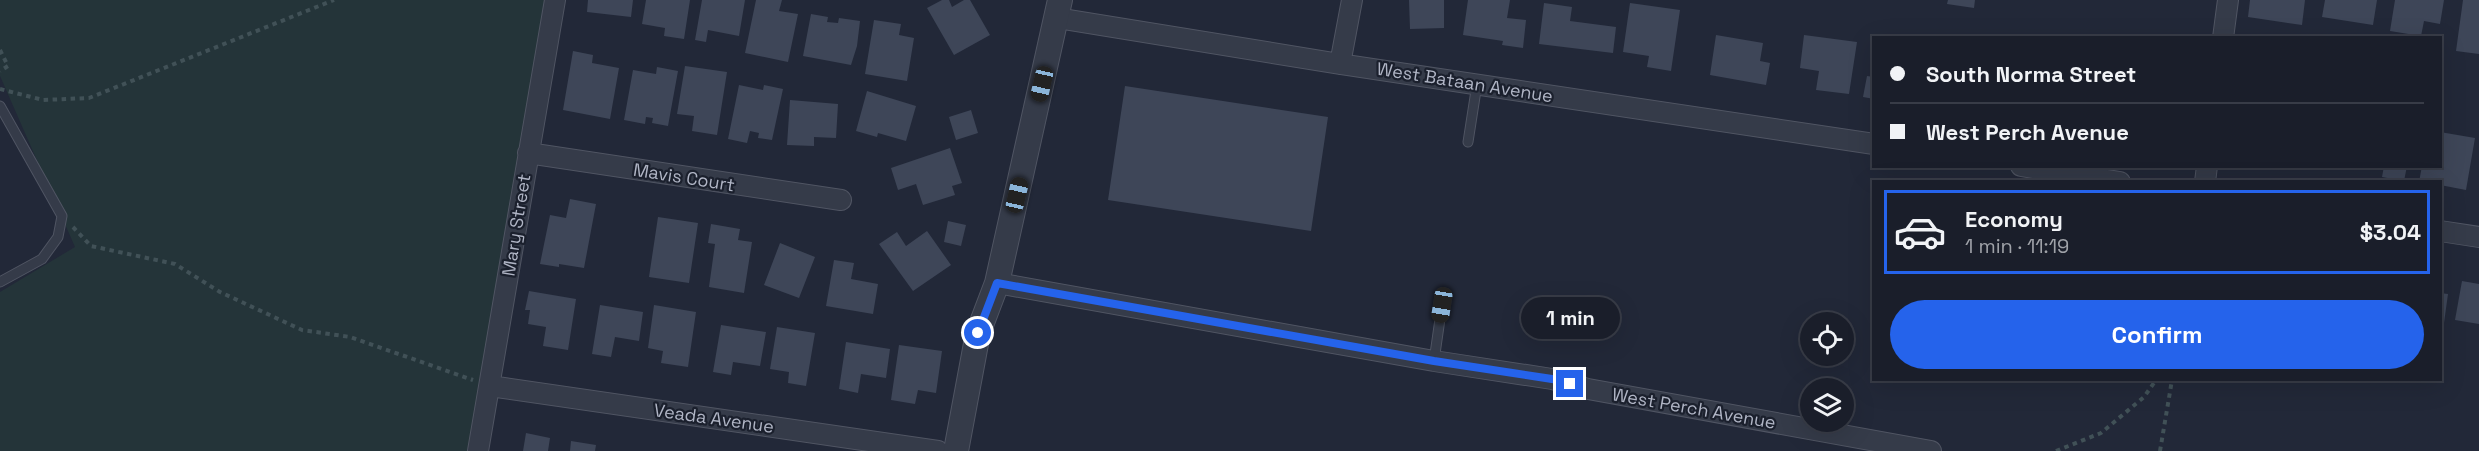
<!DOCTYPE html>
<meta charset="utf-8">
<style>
:root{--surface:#1a1e2a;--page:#272b36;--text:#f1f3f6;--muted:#9fa2a8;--line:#383c47;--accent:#2563eb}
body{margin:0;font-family:"Space Grotesk",sans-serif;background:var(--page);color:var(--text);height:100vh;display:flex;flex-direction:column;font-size:22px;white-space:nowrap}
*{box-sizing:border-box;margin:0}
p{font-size:20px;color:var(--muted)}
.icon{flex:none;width:33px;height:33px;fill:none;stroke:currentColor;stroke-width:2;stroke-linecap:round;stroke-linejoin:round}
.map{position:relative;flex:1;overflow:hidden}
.sheet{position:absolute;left:1872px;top:180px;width:570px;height:201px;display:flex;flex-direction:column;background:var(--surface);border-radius:0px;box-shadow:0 6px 24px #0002,0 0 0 2px var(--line)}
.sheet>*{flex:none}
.top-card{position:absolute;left:1872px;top:36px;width:570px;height:132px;border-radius:0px;box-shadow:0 6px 24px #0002,0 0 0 2px var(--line);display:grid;align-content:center;height:132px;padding:0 18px;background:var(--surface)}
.buttons{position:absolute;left:1800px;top:312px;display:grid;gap:12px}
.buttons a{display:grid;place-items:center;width:54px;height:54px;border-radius:50%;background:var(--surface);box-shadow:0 6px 24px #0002,0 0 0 2px var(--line);font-size:30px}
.end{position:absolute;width:27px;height:27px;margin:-14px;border:8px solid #2563eb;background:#fff;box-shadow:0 0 0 3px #fff}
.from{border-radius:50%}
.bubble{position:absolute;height:42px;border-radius:21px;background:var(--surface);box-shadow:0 6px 24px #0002,0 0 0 2px var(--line);font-size:20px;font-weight:700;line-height:42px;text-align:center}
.car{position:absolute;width:18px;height:36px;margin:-18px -9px;border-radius:8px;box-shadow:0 0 4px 2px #0007;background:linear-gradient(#222 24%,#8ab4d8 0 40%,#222 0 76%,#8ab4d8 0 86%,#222 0)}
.top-card b{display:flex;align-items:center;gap:21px;height:57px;font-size:22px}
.top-card b+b{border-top:2px solid var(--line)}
.top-card i{width:15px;height:15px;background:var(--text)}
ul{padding:10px 0 0;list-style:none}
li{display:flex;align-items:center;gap:18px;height:84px;margin:0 12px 9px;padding:0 6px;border:3px solid transparent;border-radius:0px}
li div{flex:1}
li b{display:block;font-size:22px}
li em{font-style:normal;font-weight:700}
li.active{border-color:var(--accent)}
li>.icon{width:54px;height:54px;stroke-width:1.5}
.primary-button{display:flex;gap:12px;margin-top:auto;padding:12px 18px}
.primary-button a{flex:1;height:69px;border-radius:36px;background:var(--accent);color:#fff;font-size:24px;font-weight:700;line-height:69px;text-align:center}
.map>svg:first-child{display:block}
</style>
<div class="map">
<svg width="2479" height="451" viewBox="0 0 2479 451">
<rect width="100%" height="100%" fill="#222838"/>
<path fill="#243439" d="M 0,0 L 550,0 L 469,451 L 0,451 L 0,292 L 75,247 L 0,76 Z"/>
<path fill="#3e4658" d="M 588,0 L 633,0 L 631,17 L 587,12 Z
M 646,0 L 690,0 L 684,39 L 664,36 L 665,28 L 642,24 Z
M 702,0 L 745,0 L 739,36 L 708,30 L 706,42 L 695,40 Z
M 756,0 L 782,0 L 779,11 L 798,14 L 788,62 L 745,53 Z
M 942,0 L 949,0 L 952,7 L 964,0 L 970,0 L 990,35 L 954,55 L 927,8 Z
M 1409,0 L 1444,0 L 1444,28 L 1410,29 Z
M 1468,0 L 1510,0 L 1507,18 L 1526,20 L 1523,48 L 1502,45 L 1503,41 L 1463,35 Z
M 1948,0 L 1975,0 L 1974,8 L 1947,4 Z
M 2250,0 L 2305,0 L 2302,25 L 2248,17 Z
M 2325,0 L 2377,0 L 2373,25 L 2322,17 Z
M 2395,0 L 2444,0 L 2440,24 L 2424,21 L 2421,36 L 2390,31 Z
M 2463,0 L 2479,0 L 2479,54 L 2456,51 Z
M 1544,3 L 1572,7 L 1570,21 L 1616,27 L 1613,53 L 1539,44 Z
M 1630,3 L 1680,10 L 1671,71 L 1647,67 L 1649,56 L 1623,52 Z
M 811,14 L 828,17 L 827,22 L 838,23 L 839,18 L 860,21 L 857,46 L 851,65 L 803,56 Z
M 874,20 L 901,24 L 899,35 L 914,38 L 907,81 L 865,74 Z
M 1716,35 L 1763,43 L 1760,61 L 1770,63 L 1766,85 L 1710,75 Z
M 1804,35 L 1857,42 L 1849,94 L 1816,90 L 1819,71 L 1800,68 Z
M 573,51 L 593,55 L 592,63 L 619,68 L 610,119 L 563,110 Z
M 685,66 L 727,72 L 717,135 L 692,131 L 694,116 L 677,114 Z
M 657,67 L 678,71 L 668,126 L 652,123 L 653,118 L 646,117 L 645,124 L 624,120 L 633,70 L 656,74 Z
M 1867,76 L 1874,77 L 1874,99 L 1863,97 Z
M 739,85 L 763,90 L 764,85 L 783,89 L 772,140 L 758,138 L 759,133 L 750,131 L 747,143 L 728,139 Z
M 1125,86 L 1328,117 L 1311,231 L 1108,200 Z
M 867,91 L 916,106 L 906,141 L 878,133 L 877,137 L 856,131 Z
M 790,100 L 838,104 L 836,138 L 814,137 L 814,146 L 787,145 Z
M 971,110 L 978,133 L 956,140 L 949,117 Z
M 2440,132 L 2475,138 L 2466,190 L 2440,185 L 2440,182 L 2419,182 L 2422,166 L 2440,166 Z
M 950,148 L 962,183 L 952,186 L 955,195 L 923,205 L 916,184 L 898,190 L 891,168 Z
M 2384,166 L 2407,166 L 2404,181 L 2382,177 Z
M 570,199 L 596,204 L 584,268 L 559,264 L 559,267 L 540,264 L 550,215 L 566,218 Z
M 658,217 L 698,223 L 689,283 L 649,277 Z
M 948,221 L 966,225 L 961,246 L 944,242 Z
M 711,224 L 740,229 L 738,240 L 752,242 L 744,293 L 709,287 L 715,244 L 708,243 Z
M 927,231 L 951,265 L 913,291 L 879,244 L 897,232 L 906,246 Z
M 780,243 L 815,257 L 799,298 L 764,285 Z
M 834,260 L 854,263 L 851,279 L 878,284 L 873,314 L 826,306 Z
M 2462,281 L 2479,284 L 2479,324 L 2455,320 Z
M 529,291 L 576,299 L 568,350 L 543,346 L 546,327 L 528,324 L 530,310 L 525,310 Z
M 2440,293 L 2448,294 L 2444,323 L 2440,322 Z
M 600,305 L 643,312 L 639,341 L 615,337 L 611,357 L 592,354 Z
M 654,305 L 696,312 L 688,367 L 661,363 L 663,351 L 648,348 Z
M 721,325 L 766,332 L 760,366 L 733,362 L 731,375 L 713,372 Z
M 777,327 L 815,333 L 806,386 L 788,383 L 789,372 L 770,369 Z
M 846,342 L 890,349 L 886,378 L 861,374 L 858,393 L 839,389 Z
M 899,345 L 942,351 L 936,393 L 918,390 L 915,404 L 891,400 Z
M 526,433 L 550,438 L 548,451 L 523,451 Z
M 571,441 L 596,445 L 595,451 L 570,451 Z"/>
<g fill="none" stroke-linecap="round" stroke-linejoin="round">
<defs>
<path id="service" d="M 0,106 L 62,216 L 58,237 L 42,259 L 0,282
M 1468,142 L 1477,84
M 1434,361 L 1442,305"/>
<path id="minor" d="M 1057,18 L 1340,64 L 1874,144
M 2223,38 L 2228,0
M 1340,64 L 1352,0
M 528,153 L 841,200
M 2021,166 L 2120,182
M 2205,182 L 2207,166
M 2440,231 L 2479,237
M 997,283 L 1434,361 L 1552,379 L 1588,389 L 1931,451
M 490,386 L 938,451
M 478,451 L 555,0"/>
<path id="tertiary" d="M 956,451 L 978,333 L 997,283 L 1060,0"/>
</defs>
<use href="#service" stroke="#505563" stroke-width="11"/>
<use href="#minor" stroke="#505563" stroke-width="22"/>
<use href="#tertiary" stroke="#505563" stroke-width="26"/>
<path stroke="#415157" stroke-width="4" stroke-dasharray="4.5 4.5" stroke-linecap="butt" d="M 0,50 L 8,66 L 0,71
M 0,89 L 43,100 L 89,98 L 334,0
M 73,227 L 91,246 L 175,264 L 220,292 L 302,330 L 350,337 L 473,380
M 2056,451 L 2101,433 L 2144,397 L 2156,380
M 2160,451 L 2172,380"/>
<use href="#service" stroke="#353b49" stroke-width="9"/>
<use href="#minor" stroke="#353b49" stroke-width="20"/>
<use href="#tertiary" stroke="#353b49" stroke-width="24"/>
</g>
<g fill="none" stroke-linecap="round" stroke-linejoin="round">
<path stroke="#2563eb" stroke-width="8" d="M 978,333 L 997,283 L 1434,361 L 1552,379 L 1570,384"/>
</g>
<g text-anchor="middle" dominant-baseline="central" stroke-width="4.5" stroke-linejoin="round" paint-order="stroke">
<g font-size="18" fill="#b0b5c5" stroke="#1b202d">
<text transform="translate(1465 82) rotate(9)">West Bataan Avenue</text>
<text transform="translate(684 177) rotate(9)">Mavis Court</text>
<text transform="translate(516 225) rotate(-81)">Mary Street</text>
<text transform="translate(1694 408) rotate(10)">West Perch Avenue</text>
<text transform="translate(714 418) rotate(8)">Veada Avenue</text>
</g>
</g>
</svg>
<div class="buttons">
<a><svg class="icon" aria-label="locate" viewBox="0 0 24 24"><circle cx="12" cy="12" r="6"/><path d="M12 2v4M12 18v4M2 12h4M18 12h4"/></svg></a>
<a><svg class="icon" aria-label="layers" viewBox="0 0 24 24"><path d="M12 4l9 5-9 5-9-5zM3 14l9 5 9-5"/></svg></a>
</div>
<i class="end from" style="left:978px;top:333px"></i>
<i class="end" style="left:1570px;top:384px"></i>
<div class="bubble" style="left:1521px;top:297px;width:99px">1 min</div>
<i class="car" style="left:1042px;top:84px;rotate:193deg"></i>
<i class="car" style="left:1017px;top:195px;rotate:13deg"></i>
<i class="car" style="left:1442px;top:305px;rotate:189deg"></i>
<div class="top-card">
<b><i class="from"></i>South Norma Street</b>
<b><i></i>West Perch Avenue</b>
</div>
<section class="sheet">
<ul>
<li class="active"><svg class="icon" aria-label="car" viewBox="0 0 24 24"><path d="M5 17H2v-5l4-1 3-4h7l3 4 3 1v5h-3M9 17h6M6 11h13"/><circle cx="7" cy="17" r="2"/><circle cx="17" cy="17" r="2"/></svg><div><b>Economy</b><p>1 min · 11:19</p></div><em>$3.04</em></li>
</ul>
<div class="primary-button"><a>Confirm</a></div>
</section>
</div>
